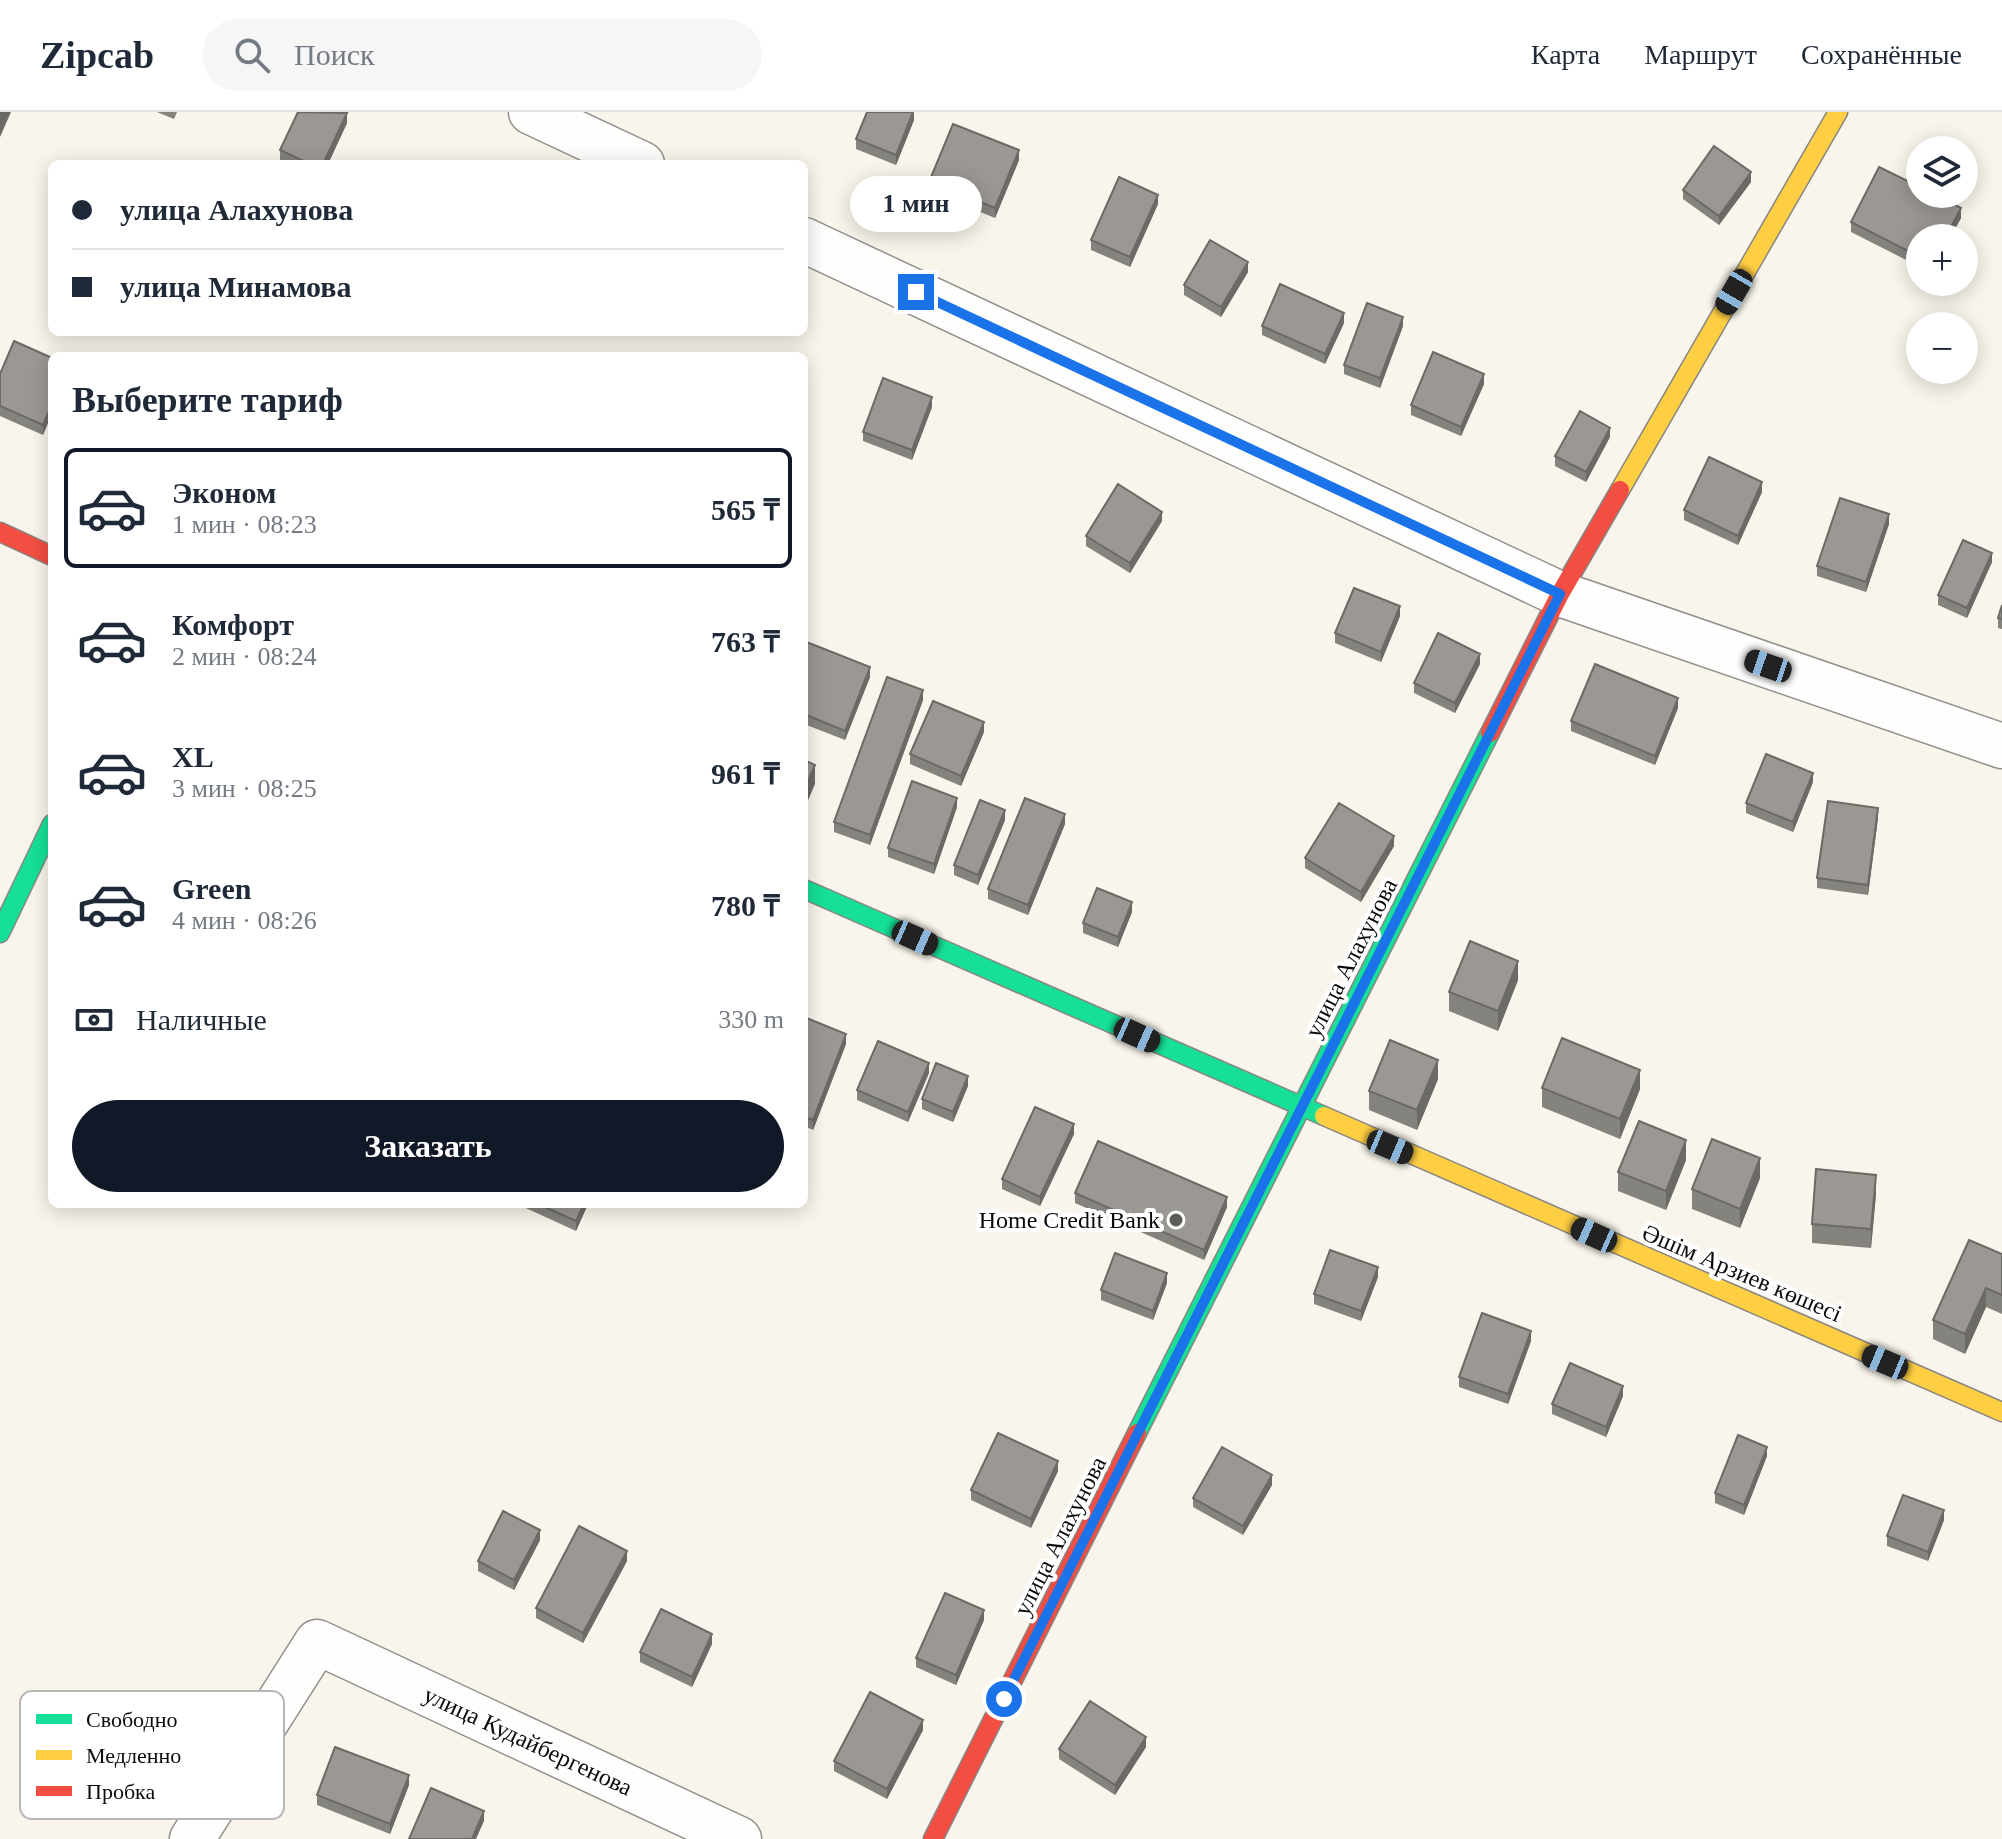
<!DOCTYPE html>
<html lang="ru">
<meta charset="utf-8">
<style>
:root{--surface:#fff;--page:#f6f6f7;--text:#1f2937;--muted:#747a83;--line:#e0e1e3;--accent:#111827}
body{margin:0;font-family:Georgia,serif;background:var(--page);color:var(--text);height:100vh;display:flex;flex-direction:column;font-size:30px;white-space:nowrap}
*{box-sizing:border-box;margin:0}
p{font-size:26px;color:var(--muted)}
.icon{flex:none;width:44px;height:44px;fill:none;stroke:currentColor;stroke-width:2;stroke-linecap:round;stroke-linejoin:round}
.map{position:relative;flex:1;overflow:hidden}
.sheet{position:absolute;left:48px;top:240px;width:760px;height:856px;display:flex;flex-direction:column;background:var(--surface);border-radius:12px;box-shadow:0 4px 20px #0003}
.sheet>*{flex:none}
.banner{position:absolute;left:48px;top:48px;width:760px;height:176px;border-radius:12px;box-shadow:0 4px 20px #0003;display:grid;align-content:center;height:176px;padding:0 24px;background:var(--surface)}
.controls{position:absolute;left:1906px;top:24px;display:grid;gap:16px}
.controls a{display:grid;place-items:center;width:72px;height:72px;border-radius:50%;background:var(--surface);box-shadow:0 4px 20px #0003;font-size:40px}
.end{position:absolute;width:36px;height:36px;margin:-18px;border:10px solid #1a73e8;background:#fff;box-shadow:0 0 0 4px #fff}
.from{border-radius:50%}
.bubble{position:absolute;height:56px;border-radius:28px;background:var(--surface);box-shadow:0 4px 20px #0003;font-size:26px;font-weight:600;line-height:56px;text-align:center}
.car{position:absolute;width:24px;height:48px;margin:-24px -12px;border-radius:10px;box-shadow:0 0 6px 2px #0007;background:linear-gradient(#222 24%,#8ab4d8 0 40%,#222 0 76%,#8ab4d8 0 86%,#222 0)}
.banner b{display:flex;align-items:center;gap:28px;height:76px;font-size:30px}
.banner b+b{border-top:2px solid var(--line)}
.banner i{width:20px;height:20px;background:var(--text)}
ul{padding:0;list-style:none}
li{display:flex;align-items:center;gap:24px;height:120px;margin:0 16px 12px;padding:0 8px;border:4px solid transparent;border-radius:12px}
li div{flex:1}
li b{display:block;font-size:30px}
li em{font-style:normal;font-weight:600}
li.selected{border-color:var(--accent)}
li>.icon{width:72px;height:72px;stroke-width:1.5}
h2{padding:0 24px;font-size:36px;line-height:96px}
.pay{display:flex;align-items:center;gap:20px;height:88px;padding:0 24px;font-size:30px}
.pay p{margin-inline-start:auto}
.primary-button{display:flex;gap:16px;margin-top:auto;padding:16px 24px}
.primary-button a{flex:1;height:92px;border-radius:48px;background:var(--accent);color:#fff;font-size:32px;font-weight:600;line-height:92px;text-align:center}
header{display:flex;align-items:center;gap:48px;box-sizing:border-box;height:112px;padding:0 40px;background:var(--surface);border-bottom:2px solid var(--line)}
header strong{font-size:38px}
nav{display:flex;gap:44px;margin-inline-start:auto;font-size:28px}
.search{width:560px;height:72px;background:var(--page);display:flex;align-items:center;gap:20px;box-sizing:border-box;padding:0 28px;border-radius:44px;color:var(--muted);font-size:30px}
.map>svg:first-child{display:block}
</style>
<header>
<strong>Zipcab</strong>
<div class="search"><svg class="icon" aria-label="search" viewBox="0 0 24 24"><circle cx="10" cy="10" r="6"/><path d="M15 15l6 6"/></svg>Поиск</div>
<nav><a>Карта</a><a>Маршрут</a><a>Сохранённые</a></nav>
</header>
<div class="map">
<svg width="2002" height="1727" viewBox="0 0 2002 1727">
<rect width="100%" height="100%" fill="#f9f5ec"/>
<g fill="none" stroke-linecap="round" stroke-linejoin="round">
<defs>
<path id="street" d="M 531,0 L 642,52
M 804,128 L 1560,482 L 2002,634
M 192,1727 L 317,1530 L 739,1727"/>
<path id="fast" d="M 804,777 L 1324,1004
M 0,821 L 52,712
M 1137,1321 L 1490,621"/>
<path id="slow" d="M 1620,378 L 1838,0
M 1324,1004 L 2002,1300"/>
<path id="jam" d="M 0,420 L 52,444
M 1490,621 L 1560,482 L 1620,378
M 933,1727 L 1137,1321"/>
</defs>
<use href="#street" stroke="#92908c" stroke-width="47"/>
<use href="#fast" stroke="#888682" stroke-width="21"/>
<use href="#slow" stroke="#888682" stroke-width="21"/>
<use href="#jam" stroke="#888682" stroke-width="21"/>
<use href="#street" stroke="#fefefc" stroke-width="44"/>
<use href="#fast" stroke="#16e098" stroke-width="18"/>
<use href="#slow" stroke="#ffcf43" stroke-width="18"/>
<use href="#jam" stroke="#f24e42" stroke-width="18"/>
</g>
<path fill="#85837e" d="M 157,0 L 177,0 L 174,7 Z
M 914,8 L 896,53 L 856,37 L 856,27 Z
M 347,11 L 328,52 L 290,52 L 280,48 L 280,38 Z
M 1019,48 L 995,106 L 929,79 L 929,70 Z
M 1751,70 L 1719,113 L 1683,87 L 1683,78 Z
M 1158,92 L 1130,155 L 1091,138 L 1091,128 Z
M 1961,106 L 1950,126 L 1920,126 L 1920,155 L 1851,120 L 1851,110 Z
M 1248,160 L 1221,205 L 1184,183 L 1184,173 Z
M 1344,211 L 1325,252 L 1262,223 L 1262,214 Z
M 1403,214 L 1380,276 L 1344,262 L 1344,253 Z
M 52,246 L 43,323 L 0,304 L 0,262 Z
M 1484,272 L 1461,324 L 1411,303 L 1411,293 Z
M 932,295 L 912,348 L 863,329 L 863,320 Z
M 1610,325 L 1586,370 L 1555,354 L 1555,344 Z
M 1762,380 L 1738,433 L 1684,408 L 1684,398 Z
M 1162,409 L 1130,461 L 1086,434 L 1086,424 Z
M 1889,412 L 1866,480 L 1817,464 L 1817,454 Z
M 1992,450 L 1967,506 L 1938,493 L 1938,483 Z
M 2002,493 L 2002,517 L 1998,516 L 1998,506 Z
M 1400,504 L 1381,550 L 1335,531 L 1335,521 Z
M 804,529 L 870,565 L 845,628 L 804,612 Z
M 1480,552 L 1455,601 L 1414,581 L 1414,571 Z
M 923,588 L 870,733 L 834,720 L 834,710 Z
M 1678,596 L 1655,653 L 1571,619 L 1571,609 Z
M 984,620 L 961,674 L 910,652 L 910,642 Z
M 1813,670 L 1793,720 L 1746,701 L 1746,691 Z
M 957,695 L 934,762 L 888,745 L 888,736 Z
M 1878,706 L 1868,783 L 1817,776 L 1817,766 Z
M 1005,708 L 978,773 L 954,763 L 954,753 Z
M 1065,712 L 1028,803 L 988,787 L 988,777 Z
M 1394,734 L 1361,790 L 1305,756 L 1305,746 Z
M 1132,800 L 1118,835 L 1083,821 L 1083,811 Z
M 1518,868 L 1498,919 L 1449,899 L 1449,880 Z
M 804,905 L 846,932 L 813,1018 L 804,1014 Z
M 929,961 L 908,1010 L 857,988 L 857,978 Z
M 1438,967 L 1417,1018 L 1369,998 L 1369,979 Z
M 968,974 L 953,1010 L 922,997 L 922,987 Z
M 1542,976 L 1640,977 L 1620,1027 L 1542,995 Z
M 1074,1022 L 1040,1094 L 1002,1077 L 1002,1067 Z
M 1686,1048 L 1666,1098 L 1618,1079 L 1618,1060 Z
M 1760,1066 L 1740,1116 L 1692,1097 L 1692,1077 Z
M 1075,1081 L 1227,1095 L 1204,1148 L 1075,1091 Z
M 1876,1082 L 1871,1136 L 1812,1131 L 1812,1112 Z
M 517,1092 L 588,1092 L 576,1119 Z
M 2002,1142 L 2002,1202 L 1986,1195 L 1965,1242 L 1933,1227 L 1933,1208 Z
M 1378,1165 L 1361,1209 L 1314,1192 L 1314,1182 Z
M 1167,1171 L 1153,1208 L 1101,1188 L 1101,1178 Z
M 1531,1229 L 1508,1292 L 1459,1275 L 1459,1265 Z
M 1623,1284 L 1606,1325 L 1552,1302 L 1552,1292 Z
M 1767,1344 L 1744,1403 L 1715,1391 L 1715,1381 Z
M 1058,1359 L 1031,1416 L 971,1388 L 971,1378 Z
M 1272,1373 L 1243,1423 L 1193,1395 L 1193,1386 Z
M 1944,1408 L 1928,1449 L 1887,1434 L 1887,1424 Z
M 540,1428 L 514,1478 L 478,1459 L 478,1449 Z
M 627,1449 L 583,1531 L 536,1506 L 536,1496 Z
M 984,1508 L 956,1573 L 916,1555 L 916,1546 Z
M 712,1532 L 692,1575 L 640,1550 L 640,1540 Z
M 923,1618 L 887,1687 L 834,1659 L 834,1649 Z
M 1146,1635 L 1115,1683 L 1059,1647 L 1059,1637 Z
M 409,1673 L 390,1722 L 317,1693 L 317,1683 Z"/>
<path fill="#6c6a67" d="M 0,0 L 11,0 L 0,25 Z
M 914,0 L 914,8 L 896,53 L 896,43 Z
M 347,1 L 347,11 L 328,52 L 323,52 Z
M 1019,38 L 1019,48 L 995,106 L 995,96 Z
M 1751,60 L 1751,70 L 1719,113 L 1719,104 Z
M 1158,83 L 1158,92 L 1130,155 L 1130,145 Z
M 1961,96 L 1961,106 L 1950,126 L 1945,126 Z
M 1248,150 L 1248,160 L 1221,205 L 1221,195 Z
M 1344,201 L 1344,211 L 1325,252 L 1325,242 Z
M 1403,205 L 1403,214 L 1380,276 L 1380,266 Z
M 1484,262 L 1484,272 L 1461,324 L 1461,315 Z
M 932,285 L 932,295 L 912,348 L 912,338 Z
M 52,292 L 52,302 L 43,323 L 43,313 Z
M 1610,316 L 1610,325 L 1586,370 L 1586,360 Z
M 1762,370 L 1762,380 L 1738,433 L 1738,424 Z
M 1162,400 L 1162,409 L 1130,461 L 1130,451 Z
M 1889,402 L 1889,412 L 1866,480 L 1866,470 Z
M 1992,441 L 1992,450 L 1967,506 L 1967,496 Z
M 1400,494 L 1400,504 L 1381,550 L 1381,540 Z
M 1480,542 L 1480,552 L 1455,601 L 1455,591 Z
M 870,555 L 870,565 L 845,628 L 845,619 Z
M 923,578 L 923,588 L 870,733 L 870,723 Z
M 1678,586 L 1678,596 L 1655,653 L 1655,644 Z
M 984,610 L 984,620 L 961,674 L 961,664 Z
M 815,653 L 815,672 L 804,698 L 804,679 Z
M 1813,661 L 1813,670 L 1793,720 L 1793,710 Z
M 957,686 L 957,695 L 934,762 L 934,752 Z
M 1878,696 L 1878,706 L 1868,783 L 1868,773 Z
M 1005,698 L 1005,708 L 978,773 L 978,763 Z
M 1065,702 L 1065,712 L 1028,803 L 1028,793 Z
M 1394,724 L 1394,734 L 1361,790 L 1361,780 Z
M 1132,790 L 1132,800 L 1118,835 L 1118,825 Z
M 1518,849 L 1518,868 L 1498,919 L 1498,899 Z
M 846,922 L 846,932 L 813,1018 L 813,1008 Z
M 1438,948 L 1438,967 L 1417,1018 L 1417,998 Z
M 929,951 L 929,961 L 908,1010 L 908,1000 Z
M 1640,958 L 1640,977 L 1620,1027 L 1620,1007 Z
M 968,964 L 968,974 L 953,1010 L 953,1000 Z
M 1074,1012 L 1074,1022 L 1040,1094 L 1040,1085 Z
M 1686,1028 L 1686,1048 L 1666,1098 L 1666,1079 Z
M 1760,1046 L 1760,1066 L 1740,1116 L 1740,1097 Z
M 1876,1063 L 1876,1082 L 1871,1136 L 1871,1117 Z
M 1227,1085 L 1227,1095 L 1204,1148 L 1204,1138 Z
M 584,1092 L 588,1092 L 576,1119 L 576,1109 Z
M 1378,1155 L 1378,1165 L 1361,1209 L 1361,1199 Z
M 1167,1161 L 1167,1171 L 1153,1208 L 1153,1199 Z
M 1986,1176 L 1986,1195 L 1965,1242 L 1965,1222 Z
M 1531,1219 L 1531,1229 L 1508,1292 L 1508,1282 Z
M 1623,1274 L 1623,1284 L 1606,1325 L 1606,1315 Z
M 1767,1335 L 1767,1344 L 1744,1403 L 1744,1393 Z
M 1058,1349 L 1058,1359 L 1031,1416 L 1031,1407 Z
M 1272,1363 L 1272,1373 L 1243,1423 L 1243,1414 Z
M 1944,1398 L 1944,1408 L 1928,1449 L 1928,1440 Z
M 540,1418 L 540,1428 L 514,1478 L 514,1468 Z
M 627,1439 L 627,1449 L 583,1531 L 583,1521 Z
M 984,1498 L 984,1508 L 956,1573 L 956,1563 Z
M 712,1522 L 712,1532 L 692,1575 L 692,1565 Z
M 923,1608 L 923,1618 L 887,1687 L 887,1677 Z
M 1146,1625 L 1146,1635 L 1115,1683 L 1115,1673 Z
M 409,1663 L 409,1673 L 390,1722 L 390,1712 Z
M 484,1699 L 484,1709 L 476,1727 L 472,1727 Z"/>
<path fill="#9b9893" stroke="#6c6a67" stroke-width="2" d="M 298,0 L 347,1 L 323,52 L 310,52 L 280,38 Z
M 867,0 L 913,0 L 896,43 L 856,27 Z
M 953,12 L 1019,38 L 995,96 L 929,70 Z
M 1714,34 L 1751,60 L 1719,104 L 1683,78 Z
M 1879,55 L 1920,75 L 1920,82 L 1933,82 L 1961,96 L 1945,126 L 1920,126 L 1920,145 L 1851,110 Z
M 1119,65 L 1158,83 L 1130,145 L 1091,128 Z
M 1210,128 L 1248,150 L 1221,195 L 1184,173 Z
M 1280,172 L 1344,201 L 1325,242 L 1262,214 Z
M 1367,191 L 1403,205 L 1380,266 L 1344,253 Z
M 14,229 L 52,246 L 52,292 L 43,313 L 0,294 L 0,262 Z
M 1433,240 L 1484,262 L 1461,315 L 1411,293 Z
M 883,266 L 932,285 L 912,338 L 863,320 Z
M 1580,299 L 1610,316 L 1586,360 L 1555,344 Z
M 1709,345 L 1762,370 L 1738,424 L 1684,398 Z
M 1118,372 L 1162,400 L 1130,451 L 1086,424 Z
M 1840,386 L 1889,402 L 1866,470 L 1817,454 Z
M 1963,428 L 1992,441 L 1967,496 L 1938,483 Z
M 1354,476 L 1400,494 L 1381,540 L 1335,521 Z
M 2002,493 L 2002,507 L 1998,506 Z
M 1438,521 L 1480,542 L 1455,591 L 1414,571 Z
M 804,529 L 870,555 L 845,619 L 804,602 Z
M 1595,552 L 1678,586 L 1655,644 L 1571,609 Z
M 887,565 L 923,578 L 870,723 L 834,710 Z
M 933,589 L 984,610 L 961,664 L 910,642 Z
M 1766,642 L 1813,661 L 1793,710 L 1746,691 Z
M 804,648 L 815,653 L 804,679 Z
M 912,669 L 957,686 L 934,752 L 888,736 Z
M 1025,686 L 1065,702 L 1028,793 L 988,777 Z
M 980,688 L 1005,698 L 978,763 L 954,753 Z
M 1828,689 L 1878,696 L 1868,773 L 1817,766 Z
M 1339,691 L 1394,724 L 1361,780 L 1305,746 Z
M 1097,776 L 1132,790 L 1118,825 L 1083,811 Z
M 1470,829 L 1518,849 L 1498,899 L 1449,880 Z
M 804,905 L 846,922 L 813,1008 L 804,1005 Z
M 1562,926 L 1640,958 L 1620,1007 L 1542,976 Z
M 1390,928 L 1438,948 L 1417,998 L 1369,979 Z
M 878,929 L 929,951 L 908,1000 L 857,978 Z
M 936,951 L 968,964 L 953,1000 L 922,987 Z
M 1035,995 L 1074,1012 L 1040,1085 L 1002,1067 Z
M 1639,1009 L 1686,1028 L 1666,1079 L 1618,1060 Z
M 1712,1027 L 1760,1046 L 1740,1097 L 1692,1077 Z
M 1098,1029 L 1227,1085 L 1204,1138 L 1075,1081 Z
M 1816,1057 L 1876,1063 L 1871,1117 L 1812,1112 Z
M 538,1092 L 584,1092 L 576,1109 Z
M 1969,1128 L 2002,1142 L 2002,1183 L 1986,1176 L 1965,1222 L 1933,1208 Z
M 1330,1138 L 1378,1155 L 1361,1199 L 1314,1182 Z
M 1115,1141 L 1167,1161 L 1153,1199 L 1101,1178 Z
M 1482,1201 L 1531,1219 L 1508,1282 L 1459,1265 Z
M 1570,1251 L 1623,1274 L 1606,1315 L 1552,1292 Z
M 998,1321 L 1058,1349 L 1031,1407 L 971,1378 Z
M 1738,1323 L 1767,1335 L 1744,1393 L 1715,1381 Z
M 1222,1335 L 1272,1363 L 1243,1414 L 1193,1386 Z
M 1903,1383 L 1944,1398 L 1928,1440 L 1887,1424 Z
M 503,1399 L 540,1418 L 514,1468 L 478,1449 Z
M 579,1414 L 627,1439 L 583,1521 L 536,1496 Z
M 945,1481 L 984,1498 L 956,1563 L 916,1546 Z
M 661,1497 L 712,1522 L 692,1565 L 640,1540 Z
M 870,1580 L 923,1608 L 887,1677 L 834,1649 Z
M 1090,1589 L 1146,1625 L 1115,1673 L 1059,1637 Z
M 335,1635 L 409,1663 L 390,1712 L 317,1683 Z
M 431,1676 L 484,1699 L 472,1727 L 409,1727 Z"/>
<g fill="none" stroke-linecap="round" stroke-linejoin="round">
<path stroke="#1a73e8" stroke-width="10" d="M 916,180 L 1560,482 L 1004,1587"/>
</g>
<circle fill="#5e5c59" stroke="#fff" stroke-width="3" cx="1176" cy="1108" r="8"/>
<g text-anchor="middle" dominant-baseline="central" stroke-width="8" stroke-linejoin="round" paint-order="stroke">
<g font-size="24" fill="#0a0a0a" stroke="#fff">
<text transform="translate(1351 846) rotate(-63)">улица Алахунова</text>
<text transform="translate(1742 1161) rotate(23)">Әшім Арзиев көшесі</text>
<text transform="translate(1060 1424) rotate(-63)">улица Алахунова</text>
<text transform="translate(528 1629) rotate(25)">улица Кудайбергенова</text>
</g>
<g font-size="24" fill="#0a0a0a" stroke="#fff" text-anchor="end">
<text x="1160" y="1108">Home Credit Bank</text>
</g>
</g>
<rect x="20" y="1579" width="264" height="128" rx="12" fill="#fff" stroke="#b6b6b6" stroke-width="2"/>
<rect x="36" y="1602" width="36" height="10" fill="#16e098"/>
<rect x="36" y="1638" width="36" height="10" fill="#ffcf43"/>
<rect x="36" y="1674" width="36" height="10" fill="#f24e42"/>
<g font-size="22" fill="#0a0a0a">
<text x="86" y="1615">Свободно</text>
<text x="86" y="1651">Медленно</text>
<text x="86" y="1687">Пробка</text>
</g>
</svg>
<div class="controls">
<a><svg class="icon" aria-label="layers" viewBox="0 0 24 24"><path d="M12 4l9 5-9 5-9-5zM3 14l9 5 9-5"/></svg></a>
<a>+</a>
<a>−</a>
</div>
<i class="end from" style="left:1004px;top:1587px"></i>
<i class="end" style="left:916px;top:180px"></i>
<div class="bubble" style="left:850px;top:64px;width:132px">1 мин</div>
<i class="car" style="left:1734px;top:180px;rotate:210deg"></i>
<i class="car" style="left:1768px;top:554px;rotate:289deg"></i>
<i class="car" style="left:915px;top:826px;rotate:114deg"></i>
<i class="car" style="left:1137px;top:923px;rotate:114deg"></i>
<i class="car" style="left:1390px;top:1035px;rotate:113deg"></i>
<i class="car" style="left:1594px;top:1123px;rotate:294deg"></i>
<i class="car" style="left:1885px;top:1250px;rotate:293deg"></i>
<div class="banner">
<b><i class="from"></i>улица Алахунова</b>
<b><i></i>улица Минамова</b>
</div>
<section class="sheet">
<h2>Выберите тариф</h2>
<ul>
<li class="selected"><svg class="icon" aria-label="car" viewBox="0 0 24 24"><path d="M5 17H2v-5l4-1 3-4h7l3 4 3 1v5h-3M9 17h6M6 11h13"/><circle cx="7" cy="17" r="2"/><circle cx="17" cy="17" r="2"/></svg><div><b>Эконом</b><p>1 мин · 08:23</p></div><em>565 ₸</em></li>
<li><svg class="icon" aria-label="car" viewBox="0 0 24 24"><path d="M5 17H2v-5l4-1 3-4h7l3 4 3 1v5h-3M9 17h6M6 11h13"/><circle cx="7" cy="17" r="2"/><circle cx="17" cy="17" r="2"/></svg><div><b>Комфорт</b><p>2 мин · 08:24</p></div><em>763 ₸</em></li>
<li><svg class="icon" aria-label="car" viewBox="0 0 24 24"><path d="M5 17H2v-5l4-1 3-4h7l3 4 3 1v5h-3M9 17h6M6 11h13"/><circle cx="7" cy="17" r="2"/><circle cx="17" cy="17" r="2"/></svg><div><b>XL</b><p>3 мин · 08:25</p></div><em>961 ₸</em></li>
<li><svg class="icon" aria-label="car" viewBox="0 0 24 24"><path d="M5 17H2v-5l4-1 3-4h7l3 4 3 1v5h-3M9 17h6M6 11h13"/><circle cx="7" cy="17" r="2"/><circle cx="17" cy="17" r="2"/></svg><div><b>Green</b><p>4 мин · 08:26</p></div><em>780 ₸</em></li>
</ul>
<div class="pay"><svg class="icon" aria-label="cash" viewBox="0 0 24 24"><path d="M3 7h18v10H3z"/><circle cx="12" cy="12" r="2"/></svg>Наличные<p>330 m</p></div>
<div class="primary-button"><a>Заказать</a></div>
</section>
</div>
